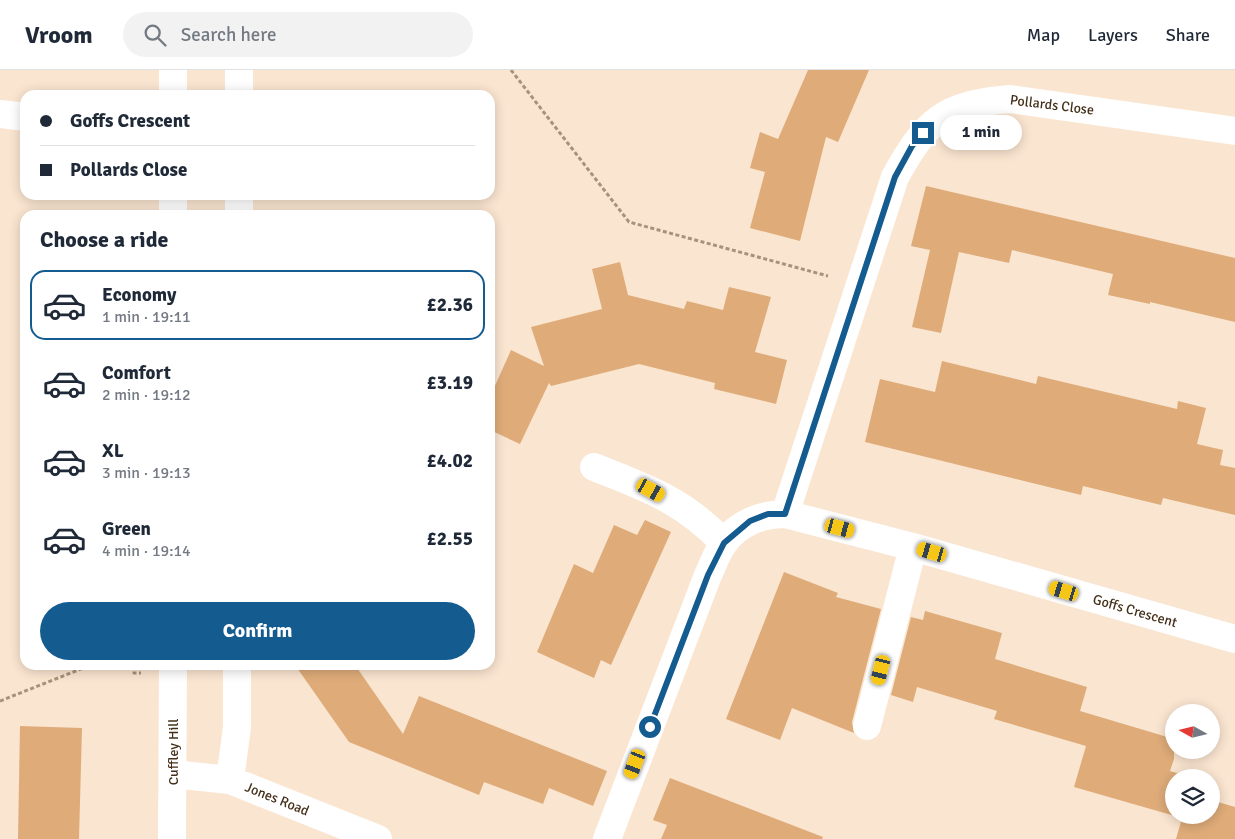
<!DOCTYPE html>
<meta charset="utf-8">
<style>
:root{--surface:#fff;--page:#f2f2f3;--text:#1f2937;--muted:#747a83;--line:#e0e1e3;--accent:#145c90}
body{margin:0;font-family:Signika,sans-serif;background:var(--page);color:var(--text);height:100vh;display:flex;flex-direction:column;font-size:19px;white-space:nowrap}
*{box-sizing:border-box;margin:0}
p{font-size:16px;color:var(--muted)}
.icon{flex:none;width:28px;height:28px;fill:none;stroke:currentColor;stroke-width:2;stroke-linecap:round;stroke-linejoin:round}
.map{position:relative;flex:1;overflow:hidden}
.details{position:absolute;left:20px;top:140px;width:475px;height:460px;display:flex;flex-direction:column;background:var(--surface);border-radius:15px;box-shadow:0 2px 12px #0003}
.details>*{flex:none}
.top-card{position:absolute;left:20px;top:20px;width:475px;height:110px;border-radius:15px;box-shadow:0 2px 12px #0003;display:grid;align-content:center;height:110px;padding:0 20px;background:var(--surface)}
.needle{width:32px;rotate:278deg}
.tools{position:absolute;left:1165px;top:634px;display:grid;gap:10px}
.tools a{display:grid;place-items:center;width:55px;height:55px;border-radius:50%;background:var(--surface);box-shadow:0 2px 12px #0003;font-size:25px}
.end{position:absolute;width:22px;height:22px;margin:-11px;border:6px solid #145c90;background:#fff;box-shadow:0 0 0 2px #fff}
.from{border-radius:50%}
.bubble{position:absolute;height:35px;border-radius:18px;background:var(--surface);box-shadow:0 2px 12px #0003;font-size:16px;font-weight:700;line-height:35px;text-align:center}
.car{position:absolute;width:15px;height:30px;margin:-15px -8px;border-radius:6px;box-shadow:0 0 4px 1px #0007;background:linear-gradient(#f5c518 24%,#345 0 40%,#f5c518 0 76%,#345 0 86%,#f5c518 0)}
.top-card b{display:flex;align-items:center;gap:18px;height:48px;font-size:19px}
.top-card b+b{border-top:1px solid var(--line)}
.top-card i{width:12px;height:12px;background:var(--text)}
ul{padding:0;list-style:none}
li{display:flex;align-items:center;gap:15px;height:70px;margin:0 10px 8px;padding:0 10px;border:2px solid transparent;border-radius:15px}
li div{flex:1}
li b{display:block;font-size:19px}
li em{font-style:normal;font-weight:700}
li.active{border-color:var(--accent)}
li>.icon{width:45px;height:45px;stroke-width:1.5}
h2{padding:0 20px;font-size:22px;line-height:60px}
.action{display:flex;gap:10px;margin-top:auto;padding:10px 20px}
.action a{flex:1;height:58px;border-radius:30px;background:var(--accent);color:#fff;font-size:20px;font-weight:700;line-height:58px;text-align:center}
header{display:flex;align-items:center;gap:30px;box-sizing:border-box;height:70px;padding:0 25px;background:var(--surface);border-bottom:1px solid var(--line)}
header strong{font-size:24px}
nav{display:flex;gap:28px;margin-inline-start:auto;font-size:18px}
.search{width:350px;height:45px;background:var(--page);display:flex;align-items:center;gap:12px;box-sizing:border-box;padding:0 18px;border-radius:28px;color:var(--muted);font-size:19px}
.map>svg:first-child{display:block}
</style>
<header>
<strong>Vroom</strong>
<div class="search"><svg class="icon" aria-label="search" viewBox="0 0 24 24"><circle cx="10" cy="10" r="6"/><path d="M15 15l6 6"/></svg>Search here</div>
<nav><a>Map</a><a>Layers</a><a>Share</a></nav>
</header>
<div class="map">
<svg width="1235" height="769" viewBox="0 0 1235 769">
<rect width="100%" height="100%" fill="#fae5d0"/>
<path fill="#dfac79" d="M 808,0 L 869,0 L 838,72 L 826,67 L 800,171 L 750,158 L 765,102 L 750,98 L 760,62 L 778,69 Z
M 926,116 L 1235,188 L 1235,252 L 1150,232 L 1150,234 L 1108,225 L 1113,204 L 1012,180 L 1009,193 L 959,182 L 941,263 L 912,257 L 930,180 L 911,176 Z
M 620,192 L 628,225 L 684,239 L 687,231 L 723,240 L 729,217 L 771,227 L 755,282 L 787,290 L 776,334 L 714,319 L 715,313 L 639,294 L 551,316 L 549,313 L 520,374 L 490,360 L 490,327 L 511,280 L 544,296 L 531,257 L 602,239 L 592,199 Z
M 942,291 L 1036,314 L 1038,306 L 1177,339 L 1178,331 L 1206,338 L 1197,374 L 1223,380 L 1220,395 L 1235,398 L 1235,445 L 1163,428 L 1161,435 L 1083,416 L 1081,425 L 865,372 L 880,309 L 935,322 Z
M 645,450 L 671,462 L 611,595 L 601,590 L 594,608 L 537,582 L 574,494 L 593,503 L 614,455 L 637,465 Z
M 784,502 L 838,523 L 836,527 L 881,539 L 852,652 L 854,663 L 792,638 L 780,670 L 726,649 Z
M 925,541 L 1002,563 L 995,589 L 1087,617 L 1080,641 L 1174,669 L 1174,689 L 1170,701 L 1194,708 L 1174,708 L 1174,745 L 1211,745 L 1211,730 L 1235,737 L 1235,769 L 1176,769 L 1182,748 L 1074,717 L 1086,676 L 994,649 L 997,641 L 917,617 L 913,632 L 891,625 L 911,547 L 923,550 Z
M 295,595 L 355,595 L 403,664 L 419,626 L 607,701 L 593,736 L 549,718 L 543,734 L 484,712 L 479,725 L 349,672 Z
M 20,656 L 82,658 L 79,769 L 18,769 Z
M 670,708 L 823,767 L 822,769 L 661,769 L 667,755 L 653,750 Z"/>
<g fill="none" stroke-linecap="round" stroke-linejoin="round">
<path stroke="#a7937d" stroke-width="3" stroke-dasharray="4 2.5" stroke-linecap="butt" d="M 511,0 L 629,152 L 828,206
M 134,595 L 134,603 L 141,603
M 0,631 L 91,595"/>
<path stroke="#fff" stroke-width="28" d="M 239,25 L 239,0
M 0,44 L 25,47
M 239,145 L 239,125
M 594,397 C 647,418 683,430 724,473
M 785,444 L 895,107 C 926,51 944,34 1010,29 L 1235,61
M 867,656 L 913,477
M 173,704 L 230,710 L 378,769
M 230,710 L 237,657 L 237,595
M 607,769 L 708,505 C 713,495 717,482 724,473 C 738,453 762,444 785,444 L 913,477 L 1235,569"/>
<path stroke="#fff" stroke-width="28" d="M 173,0 L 173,25
M 173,145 L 173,125
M 172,769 L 173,595"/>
</g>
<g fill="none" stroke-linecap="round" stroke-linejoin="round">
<path stroke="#145c90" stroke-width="6" d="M 650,657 L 708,505 L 724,473 L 750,451 L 768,444 L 785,444 L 895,107 L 912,76 L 923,63"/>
</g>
<g text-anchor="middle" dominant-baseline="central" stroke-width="4" stroke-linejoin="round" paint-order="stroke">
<g font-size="14" fill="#44301a" stroke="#fff">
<text transform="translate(1052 35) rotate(7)">Pollards Close</text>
<text transform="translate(1135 541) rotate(16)">Goffs Crescent</text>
<text transform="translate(173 682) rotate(-90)">Cuffley Hill</text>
<text transform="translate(277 729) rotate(22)">Jones Road</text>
</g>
</g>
</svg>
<div class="tools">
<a><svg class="needle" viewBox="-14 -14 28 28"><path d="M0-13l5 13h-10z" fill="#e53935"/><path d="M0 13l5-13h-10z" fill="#747a83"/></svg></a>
<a><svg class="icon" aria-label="layers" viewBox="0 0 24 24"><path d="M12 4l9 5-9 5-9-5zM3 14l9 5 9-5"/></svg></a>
</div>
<i class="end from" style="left:650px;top:657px"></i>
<i class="end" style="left:923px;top:63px"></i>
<div class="bubble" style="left:940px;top:45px;width:82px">1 min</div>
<i class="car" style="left:651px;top:420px;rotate:119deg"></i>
<i class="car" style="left:840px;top:458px;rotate:105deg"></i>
<i class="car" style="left:932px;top:482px;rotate:286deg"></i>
<i class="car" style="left:1064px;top:521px;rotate:287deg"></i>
<i class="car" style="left:881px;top:600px;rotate:194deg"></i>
<i class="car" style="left:635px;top:694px;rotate:201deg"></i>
<div class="top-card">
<b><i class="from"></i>Goffs Crescent</b>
<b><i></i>Pollards Close</b>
</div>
<section class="details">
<h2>Choose a ride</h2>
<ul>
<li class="active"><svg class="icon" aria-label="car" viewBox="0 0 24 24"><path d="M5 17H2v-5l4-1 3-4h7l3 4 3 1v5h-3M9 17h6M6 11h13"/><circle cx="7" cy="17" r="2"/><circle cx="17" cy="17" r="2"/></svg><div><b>Economy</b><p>1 min · 19:11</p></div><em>£2.36</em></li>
<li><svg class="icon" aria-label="car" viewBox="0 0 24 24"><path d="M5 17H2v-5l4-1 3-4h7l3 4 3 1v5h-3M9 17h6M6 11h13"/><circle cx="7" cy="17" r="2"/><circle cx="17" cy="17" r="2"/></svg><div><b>Comfort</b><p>2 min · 19:12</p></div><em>£3.19</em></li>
<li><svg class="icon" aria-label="car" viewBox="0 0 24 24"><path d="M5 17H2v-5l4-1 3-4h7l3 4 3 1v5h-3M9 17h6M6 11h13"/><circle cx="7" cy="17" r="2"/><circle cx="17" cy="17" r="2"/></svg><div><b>XL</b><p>3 min · 19:13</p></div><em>£4.02</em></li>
<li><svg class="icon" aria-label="car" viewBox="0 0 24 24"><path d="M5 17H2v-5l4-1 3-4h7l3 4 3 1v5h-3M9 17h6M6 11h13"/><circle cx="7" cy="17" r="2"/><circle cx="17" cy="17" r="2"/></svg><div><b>Green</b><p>4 min · 19:14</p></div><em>£2.55</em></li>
</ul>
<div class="action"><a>Confirm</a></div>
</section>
</div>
